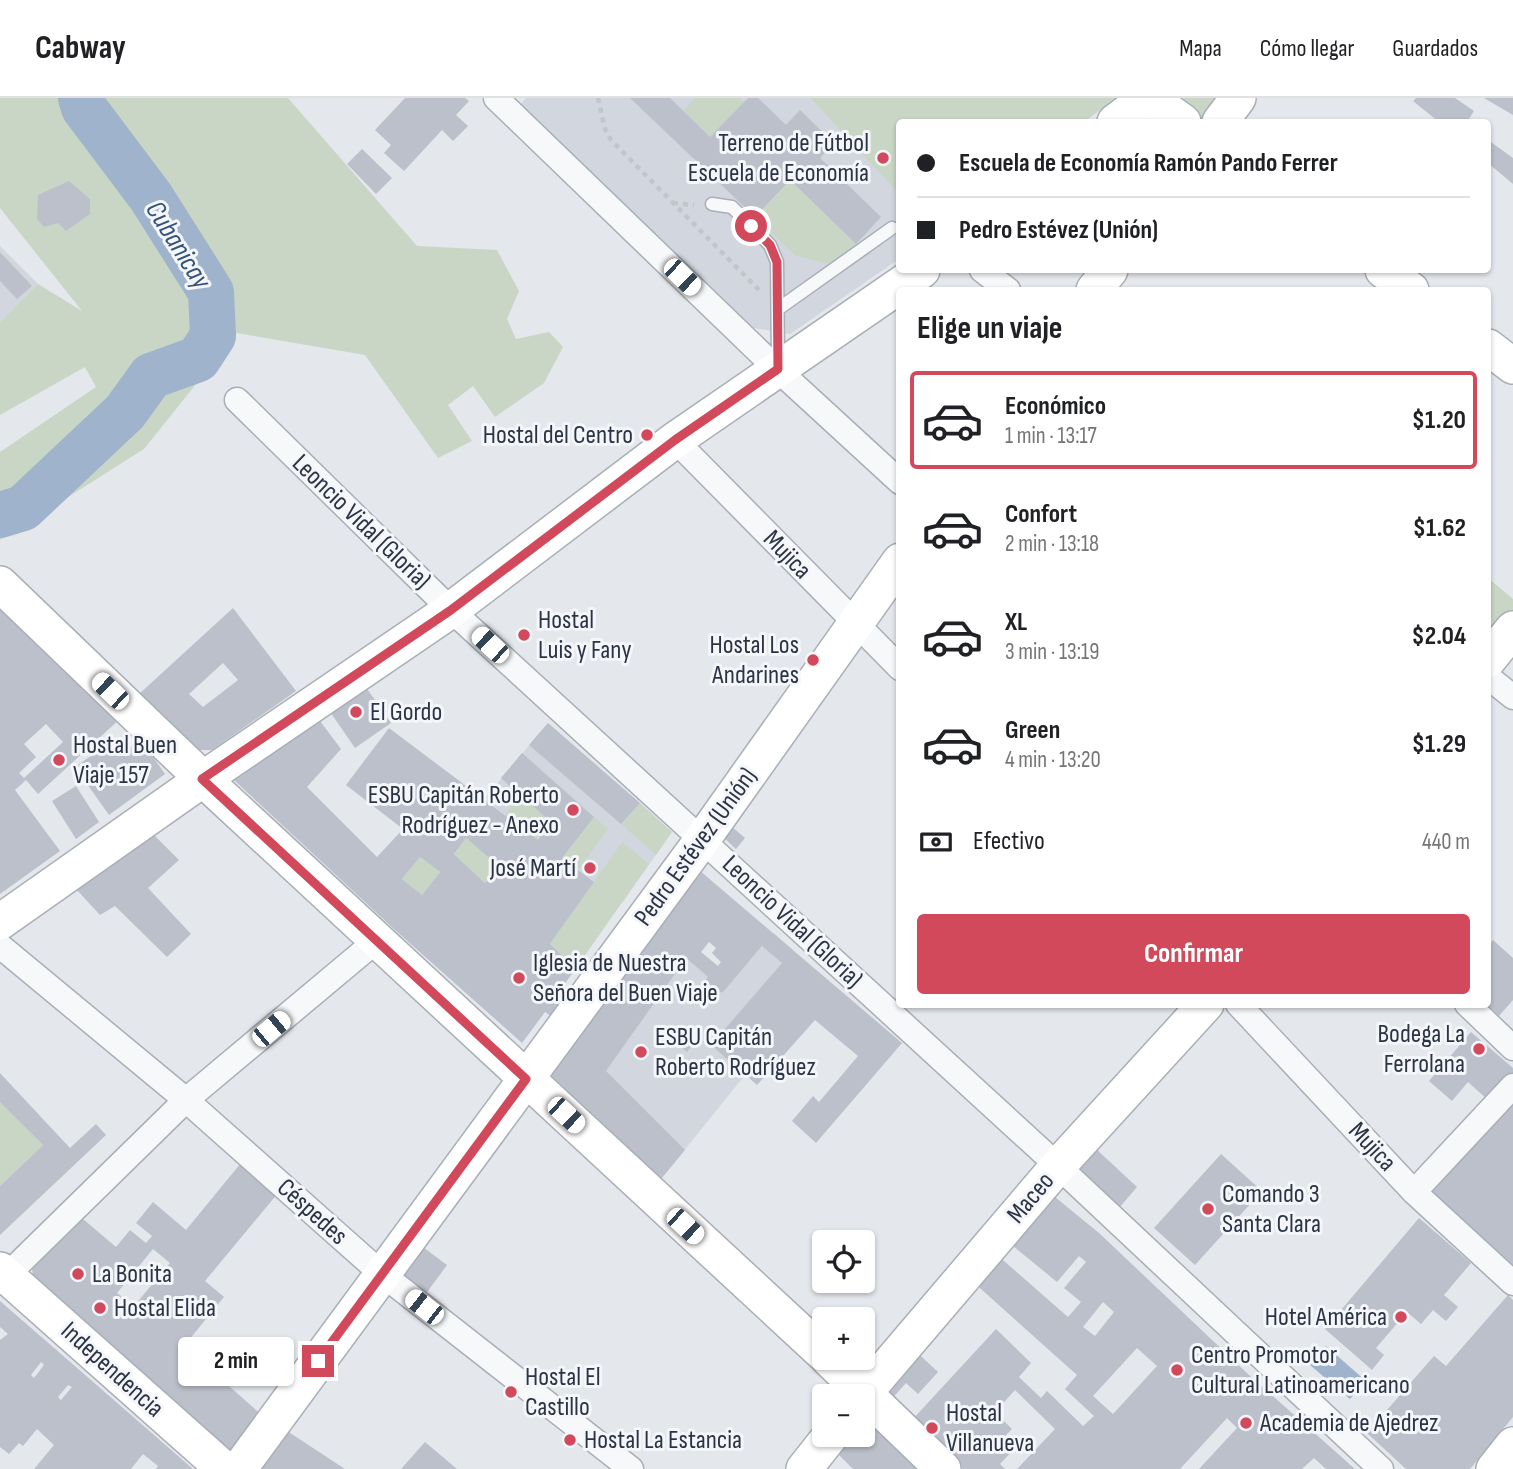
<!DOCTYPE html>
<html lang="es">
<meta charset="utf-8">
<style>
:root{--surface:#fff;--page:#f2f2f2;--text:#202124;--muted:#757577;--line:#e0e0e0;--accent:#d1495b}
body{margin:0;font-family:"Sofia Sans Condensed",sans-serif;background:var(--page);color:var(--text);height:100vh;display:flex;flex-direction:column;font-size:26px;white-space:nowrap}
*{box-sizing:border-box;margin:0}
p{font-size:23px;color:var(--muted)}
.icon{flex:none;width:38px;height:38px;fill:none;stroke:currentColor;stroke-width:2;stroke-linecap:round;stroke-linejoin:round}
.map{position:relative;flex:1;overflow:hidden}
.side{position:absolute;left:896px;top:189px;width:595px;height:721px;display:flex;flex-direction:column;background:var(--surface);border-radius:7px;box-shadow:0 2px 5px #0004}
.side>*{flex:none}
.guide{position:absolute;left:896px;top:21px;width:595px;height:154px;border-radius:7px;box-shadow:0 2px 5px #0004;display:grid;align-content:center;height:154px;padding:0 21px;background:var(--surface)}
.buttons{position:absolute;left:812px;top:1132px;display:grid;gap:14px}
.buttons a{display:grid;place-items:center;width:63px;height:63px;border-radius:7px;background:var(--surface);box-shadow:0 2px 5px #0004;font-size:35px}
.end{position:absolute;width:32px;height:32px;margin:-16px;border:9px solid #d1495b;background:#fff;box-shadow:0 0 0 4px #fff}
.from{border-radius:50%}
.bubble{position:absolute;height:49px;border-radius:7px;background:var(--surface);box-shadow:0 2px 5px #0004;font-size:23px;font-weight:700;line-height:49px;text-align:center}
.car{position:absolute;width:21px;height:42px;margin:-21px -10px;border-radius:9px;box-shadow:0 0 5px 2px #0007;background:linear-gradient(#fff 24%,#345 0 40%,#fff 0 76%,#345 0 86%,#fff 0)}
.guide b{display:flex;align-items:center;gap:24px;height:66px;font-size:26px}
.guide b+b{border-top:2px solid var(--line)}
.guide i{width:18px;height:18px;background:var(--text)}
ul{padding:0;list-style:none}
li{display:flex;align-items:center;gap:21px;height:98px;margin:0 14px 10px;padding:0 7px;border:4px solid transparent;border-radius:7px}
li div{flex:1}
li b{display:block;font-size:26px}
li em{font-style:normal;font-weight:700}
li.on{border-color:var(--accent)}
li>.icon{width:63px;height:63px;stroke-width:1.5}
h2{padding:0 21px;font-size:32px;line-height:84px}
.pay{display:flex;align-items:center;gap:18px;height:77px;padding:0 21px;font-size:26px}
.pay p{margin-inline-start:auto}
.cta{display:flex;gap:14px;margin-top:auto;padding:14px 21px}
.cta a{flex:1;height:80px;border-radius:7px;background:var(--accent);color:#fff;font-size:28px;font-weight:700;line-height:80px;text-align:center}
header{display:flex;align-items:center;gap:42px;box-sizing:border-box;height:98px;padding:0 35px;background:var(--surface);border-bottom:2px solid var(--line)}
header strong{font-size:33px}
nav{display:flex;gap:38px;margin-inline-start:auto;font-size:24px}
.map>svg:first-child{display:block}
</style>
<header>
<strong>Cabway</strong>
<nav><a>Mapa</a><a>Cómo llegar</a><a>Guardados</a></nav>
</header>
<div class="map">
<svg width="1513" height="1371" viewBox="0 0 1513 1371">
<rect width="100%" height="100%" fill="#e4e7ec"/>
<path fill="#d2d6de" d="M 526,0 L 810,0 L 899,96 L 899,161 L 790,236 L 748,229 L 520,7 Z
M 0,148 L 38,186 L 0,224 Z
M 548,625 L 672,734 L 622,805 L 484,701 Z
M 650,830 L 708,879 L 721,864 L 737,877 L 774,835 L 793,852 L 712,947 L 745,977 L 661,1081 L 547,975 Z"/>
<path fill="#c9d6c5" d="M 0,0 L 288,0 L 417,148 L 497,152 L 519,193 L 507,221 L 516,241 L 549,234 L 563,249 L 544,285 L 495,319 L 473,288 L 448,307 L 472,343 L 438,360 L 365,257 L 237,235 L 144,351 L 0,442 L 0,354 L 96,289 L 85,269 L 0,317 L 0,224 L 38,186 L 82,213 L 0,110 Z
M 695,0 L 739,0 L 744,4 L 710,39 L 683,13 Z
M 810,0 L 1116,0 L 1084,24 L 900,24 L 899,96 Z
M 1185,0 L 1224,0 L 1206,24 L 1202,24 L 1178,5 Z
M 790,82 L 856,146 L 830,166 L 796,158 L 755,119 Z
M 1488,480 L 1513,501 L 1513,514 L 1488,544 Z
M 521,697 L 551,724 L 538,742 L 505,717 Z
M 640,705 L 672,734 L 656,757 L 621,726 Z
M 594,719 L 608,731 L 578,772 L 562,760 Z
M 466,740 L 499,769 L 485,785 L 454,756 Z
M 622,744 L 649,766 L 576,870 L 550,846 Z
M 420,759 L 440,774 L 422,797 L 402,781 Z
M 1,1004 L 43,1047 L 0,1088 L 0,1005 Z"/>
<path fill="#9fb4cc" d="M 1326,1248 L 1366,1283 L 1350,1301 L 1310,1267 Z"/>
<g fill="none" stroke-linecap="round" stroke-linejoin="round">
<path stroke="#9fb4cc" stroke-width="46" d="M 0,417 L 23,410 L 125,314 L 151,278 L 198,261 L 213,238 L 211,194 L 151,99 L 84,10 L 81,0"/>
</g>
<path fill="#bbc0ca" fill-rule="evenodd" d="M 405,0 L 465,0 L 469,3 L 456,17 L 468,28 L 453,43 L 442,32 L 404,73 L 384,55 L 391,47 L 375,32 Z
M 630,0 L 670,0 L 710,39 L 748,0 L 758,0 L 786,27 L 800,12 L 834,45 L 820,60 L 881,119 L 856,146 L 790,82 L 755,119 Z
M 1416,0 L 1455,0 L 1474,13 L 1467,24 L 1439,24 L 1413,3 Z
M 1484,0 L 1513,0 L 1513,17 Z
M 1488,42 L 1513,60 L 1513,86 L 1488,65 Z
M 362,51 L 392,80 L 376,96 L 347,66 Z
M 69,83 L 90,101 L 90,116 L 66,133 L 58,125 L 44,129 L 37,121 L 38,97 Z
M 0,154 L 32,188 L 17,201 L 0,183 Z
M 0,504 L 122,619 L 38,696 L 26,682 L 15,692 L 60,753 L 0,796 ZM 46,626 L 63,644 L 24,680 L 19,675 L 36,659 L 24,646 Z
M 233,510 L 296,593 L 212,652 L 192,652 L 138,597 ZM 223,565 L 238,582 L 203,609 L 189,596 Z
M 358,578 L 391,625 L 355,650 L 322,602 Z
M 311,611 L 341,651 L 307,689 L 377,759 L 403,731 L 346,687 L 389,630 L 538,742 L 551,724 L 501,680 L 522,655 L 594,719 L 562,760 L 594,784 L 550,846 L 576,870 L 554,901 L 568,911 L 559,924 L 545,914 L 522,945 L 395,832 L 221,670 ZM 466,740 L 499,769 L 485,785 L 454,756 ZM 420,759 L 440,774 L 422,797 L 402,781 Z
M 548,625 L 640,705 L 621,726 L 529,647 Z
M 117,640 L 126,652 L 141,642 L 165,676 L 109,717 L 75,669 Z
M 76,688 L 99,724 L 76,741 L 52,703 Z
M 143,726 L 179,762 L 148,790 L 191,836 L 167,859 L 115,808 L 100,817 L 65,779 Z
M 731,728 L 745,740 L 736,751 L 722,738 Z
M 699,772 L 902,945 L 816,1045 L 792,1023 L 813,998 L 819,1004 L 858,958 L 815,922 L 757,987 L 711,947 L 782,865 L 762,848 L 723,894 L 717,895 L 704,884 L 708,879 L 686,860 L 606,973 L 685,1052 L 661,1081 L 547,975 ZM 709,844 L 716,850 L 712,855 L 721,864 L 718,868 L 701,854 Z
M 1493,842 L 1513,860 L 1513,902 L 1499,918 L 1488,908 L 1488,849 Z
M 1471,934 L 1513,970 L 1513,975 L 1489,1003 L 1468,984 L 1452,1003 L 1429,983 Z
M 686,942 L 692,947 L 687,954 L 680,948 Z
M 0,975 L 70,1050 L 96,1026 L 106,1037 L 0,1137 L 0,1088 L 43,1047 L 0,1004 Z
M 1513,999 L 1513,1173 L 1427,1093 Z
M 1094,1049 L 1137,1089 L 1119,1110 L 1082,1076 L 1080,1063 Z
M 1221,1056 L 1262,1093 L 1195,1167 L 1154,1130 Z
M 241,1065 L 278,1095 L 205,1183 L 224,1199 L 184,1248 L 264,1319 L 234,1359 L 33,1180 L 32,1171 L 83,1121 L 116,1149 L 130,1132 L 146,1145 L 152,1138 L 136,1125 L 153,1104 L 186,1132 ZM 153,1151 L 170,1165 L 134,1208 L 117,1195 Z
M 1055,1099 L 1099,1135 L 1248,1276 L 1355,1371 L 1326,1371 L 1314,1360 L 1302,1371 L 1199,1371 L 1237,1330 L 1227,1320 L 1180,1371 L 1017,1371 L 1055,1331 L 1015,1292 L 995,1314 L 1012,1331 L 1005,1338 L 1016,1349 L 1000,1366 L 1005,1371 L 963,1371 L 912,1322 L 996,1231 L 1031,1265 L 1019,1279 L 1041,1300 L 1047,1293 L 1083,1328 L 1094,1318 L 1065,1291 L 1077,1277 L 972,1183 L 996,1156 L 1068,1219 L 1081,1204 L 1064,1190 L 1086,1164 L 1079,1158 L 1057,1184 L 1007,1143 L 1045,1101 ZM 1103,1204 L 1114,1214 L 1095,1238 L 1083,1229 ZM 1137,1250 L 1157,1268 L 1113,1316 L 1093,1298 Z
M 1419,1120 L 1471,1165 L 1444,1197 L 1458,1209 L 1446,1223 L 1433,1212 L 1421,1226 L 1407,1214 L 1376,1250 L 1384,1257 L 1372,1272 L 1325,1231 Z
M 419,1146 L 447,1167 L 425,1197 L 397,1176 Z
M 1508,1197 L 1513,1202 L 1513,1319 L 1470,1371 L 1406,1371 L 1367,1335 L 1434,1258 L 1446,1268 Z
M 0,1203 L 84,1276 L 193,1371 L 156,1371 L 158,1368 L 143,1356 L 131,1371 L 34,1371 L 54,1347 L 37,1331 L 23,1348 L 19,1345 L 9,1356 L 0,1349 L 0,1242 L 8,1236 L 0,1229 ZM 41,1264 L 44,1267 L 34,1280 L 31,1277 ZM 68,1287 L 72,1289 L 61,1302 L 58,1299 Z
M 910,1248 L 938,1274 L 918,1296 L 906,1285 L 889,1304 L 873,1289 Z
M 863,1318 L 919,1371 L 853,1371 L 831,1349 L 841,1337 L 863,1337 Z
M 284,1331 L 345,1371 L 258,1371 Z
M 425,1344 L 457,1371 L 401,1371 Z"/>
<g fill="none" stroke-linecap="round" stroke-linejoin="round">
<defs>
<path id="lane" d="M 712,106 L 732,109 L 770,147 L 777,164 L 778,264
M 778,211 L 892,130"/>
<path id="street" d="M 496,0 L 778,272 L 900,384
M 982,172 L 1008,192
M 237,302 L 451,512 L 1058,1068 L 1381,1371
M 675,342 L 900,570
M 1488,579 L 1513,599
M 0,848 L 186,1002 L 382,1176 L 631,1371
M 1238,906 L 1414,1094 L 1513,1185
M 1467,906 L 1513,950
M 1414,1094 L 1513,988
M 0,1184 L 186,1002 L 376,843"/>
<path id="secondary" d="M 1150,0 L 1183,24
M 1115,24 L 1147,0
M 1220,24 L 1238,0
M 1383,172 L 1411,192
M 1094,192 L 1110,172
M 1488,249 L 1513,268
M 0,486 L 203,681 L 824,1256
M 1488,562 L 1513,531
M 0,824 L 203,681 L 451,512 L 675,342 L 922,172
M 0,1172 L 224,1371
M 828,1260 L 943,1371
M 862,1298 L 1058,1068 L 1206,906
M 239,1371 L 702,742 L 900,463
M 804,1371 L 831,1337
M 1494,1371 L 1513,1347"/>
</defs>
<use href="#lane" stroke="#a9aeb7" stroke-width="15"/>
<use href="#street" stroke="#a9aeb7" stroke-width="27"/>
<use href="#secondary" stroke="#a9aeb7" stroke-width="38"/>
<path stroke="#c2c5cb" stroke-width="4.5" stroke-dasharray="5 5" stroke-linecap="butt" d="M 598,0 L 605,31 L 611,42 L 760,193
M 673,105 L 694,107"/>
<use href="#lane" stroke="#f7f8fa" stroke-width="12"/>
<use href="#street" stroke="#f7f8fa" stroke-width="24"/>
<use href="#secondary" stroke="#fff" stroke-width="35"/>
</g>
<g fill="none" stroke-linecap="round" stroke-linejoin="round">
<path stroke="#d1495b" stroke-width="9" d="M 318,1263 L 526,981 L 202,681 L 451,512 L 675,342 L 778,271 L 777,164 L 770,147 L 751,128"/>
</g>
<g fill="#d1495b" stroke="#f4f6f9" stroke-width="2.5">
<circle cx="883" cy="60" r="7"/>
<circle cx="647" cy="337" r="7"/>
<circle cx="524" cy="537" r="7"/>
<circle cx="813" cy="562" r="7"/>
<circle cx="356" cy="614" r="7"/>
<circle cx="59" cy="662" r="7"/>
<circle cx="573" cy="712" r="7"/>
<circle cx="590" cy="770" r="7"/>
<circle cx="519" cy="880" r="7"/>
<circle cx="1479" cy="951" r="7"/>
<circle cx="641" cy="954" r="7"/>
<circle cx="1208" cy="1111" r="7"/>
<circle cx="78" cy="1176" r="7"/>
<circle cx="100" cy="1210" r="7"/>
<circle cx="1401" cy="1219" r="7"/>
<circle cx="1177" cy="1272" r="7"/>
<circle cx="511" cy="1294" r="7"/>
<circle cx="1246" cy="1325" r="7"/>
<circle cx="932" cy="1330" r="7"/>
<circle cx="570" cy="1342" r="7"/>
</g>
<g text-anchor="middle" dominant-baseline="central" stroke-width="6" stroke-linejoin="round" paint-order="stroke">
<g font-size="26" fill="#2b3445" stroke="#f4f6f9" text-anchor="start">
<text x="869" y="45" text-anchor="end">Terreno de Fútbol<tspan x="869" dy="30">Escuela de Economía</tspan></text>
<text x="633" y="337" text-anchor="end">Hostal del Centro</text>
<text x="538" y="522">Hostal<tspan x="538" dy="30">Luis y Fany</tspan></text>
<text x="799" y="547" text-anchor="end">Hostal Los<tspan x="799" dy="30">Andarines</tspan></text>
<text x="370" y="614">El Gordo</text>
<text x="73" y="647">Hostal Buen<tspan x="73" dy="30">Viaje 157</tspan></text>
<text x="559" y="697" text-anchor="end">ESBU Capitán Roberto<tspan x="559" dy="30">Rodríguez - Anexo</tspan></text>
<text x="576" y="770" text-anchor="end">José Martí</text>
<text x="533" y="865">Iglesia de Nuestra<tspan x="533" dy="30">Señora del Buen Viaje</tspan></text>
<text x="1465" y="936" text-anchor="end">Bodega La<tspan x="1465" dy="30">Ferrolana</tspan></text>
<text x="655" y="939">ESBU Capitán<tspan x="655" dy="30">Roberto Rodríguez</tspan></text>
<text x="1222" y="1096">Comando 3<tspan x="1222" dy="30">Santa Clara</tspan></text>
<text x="92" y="1176">La Bonita</text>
<text x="114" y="1210">Hostal Elida</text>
<text x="1387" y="1219" text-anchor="end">Hotel América</text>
<text x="1191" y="1257">Centro Promotor<tspan x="1191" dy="30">Cultural Latinoamericano</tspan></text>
<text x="525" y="1279">Hostal El<tspan x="525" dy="30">Castillo</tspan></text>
<text x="946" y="1315">Hostal<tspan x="946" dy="30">Villanueva</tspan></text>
<text x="1260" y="1325">Academia de Ajedrez</text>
<text x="584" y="1342">Hostal La Estancia</text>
</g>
<g font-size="26" fill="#2b3445" stroke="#f4f6f9">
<text transform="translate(361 424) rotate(44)">Leoncio Vidal (Gloria)</text>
<text transform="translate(787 457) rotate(46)">Mujica</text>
<text transform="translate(696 749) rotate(-54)">Pedro Estévez (Unión)</text>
<text transform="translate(792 824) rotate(43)">Leoncio Vidal (Gloria)</text>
<text transform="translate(1372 1049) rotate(47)">Mujica</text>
<text transform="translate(1031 1100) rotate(-50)">Maceo</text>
<text transform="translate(312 1114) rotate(42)">Céspedes</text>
<text transform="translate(112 1272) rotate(42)">Independencia</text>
</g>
<g font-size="28" font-style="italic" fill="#34527a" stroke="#f4f6f9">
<text transform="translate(178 147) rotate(58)">Cubanicay</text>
</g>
</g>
</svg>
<div class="buttons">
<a><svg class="icon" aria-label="locate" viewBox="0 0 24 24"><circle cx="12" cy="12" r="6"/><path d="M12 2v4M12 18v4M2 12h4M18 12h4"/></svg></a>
<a>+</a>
<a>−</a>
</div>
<i class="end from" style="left:751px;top:128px"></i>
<i class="end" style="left:318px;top:1263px"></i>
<div class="bubble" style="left:178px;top:1239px;width:116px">2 min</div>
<i class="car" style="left:682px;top:179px;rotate:134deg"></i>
<i class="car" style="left:490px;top:547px;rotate:313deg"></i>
<i class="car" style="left:110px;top:593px;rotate:314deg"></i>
<i class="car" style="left:271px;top:931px;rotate:50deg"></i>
<i class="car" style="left:566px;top:1017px;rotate:133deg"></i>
<i class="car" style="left:685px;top:1128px;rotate:133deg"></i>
<i class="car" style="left:424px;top:1209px;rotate:308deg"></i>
<div class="guide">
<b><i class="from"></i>Escuela de Economía Ramón Pando Ferrer</b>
<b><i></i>Pedro Estévez (Unión)</b>
</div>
<section class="side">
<h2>Elige un viaje</h2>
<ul>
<li class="on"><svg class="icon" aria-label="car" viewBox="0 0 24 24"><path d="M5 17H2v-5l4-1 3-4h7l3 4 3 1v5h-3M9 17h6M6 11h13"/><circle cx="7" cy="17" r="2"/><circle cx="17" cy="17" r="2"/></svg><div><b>Económico</b><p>1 min · 13:17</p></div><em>$1.20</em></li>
<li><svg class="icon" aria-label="car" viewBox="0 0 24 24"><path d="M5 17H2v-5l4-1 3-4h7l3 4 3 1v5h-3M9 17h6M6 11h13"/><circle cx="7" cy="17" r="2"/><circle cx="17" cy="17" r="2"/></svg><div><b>Confort</b><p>2 min · 13:18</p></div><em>$1.62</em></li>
<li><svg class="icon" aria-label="car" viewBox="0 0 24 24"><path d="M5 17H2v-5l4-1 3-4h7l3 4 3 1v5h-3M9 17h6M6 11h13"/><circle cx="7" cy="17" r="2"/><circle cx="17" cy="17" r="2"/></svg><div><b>XL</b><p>3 min · 13:19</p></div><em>$2.04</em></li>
<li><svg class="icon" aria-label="car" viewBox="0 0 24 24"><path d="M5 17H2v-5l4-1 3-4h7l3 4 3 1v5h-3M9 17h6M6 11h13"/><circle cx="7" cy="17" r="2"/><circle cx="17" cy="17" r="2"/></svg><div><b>Green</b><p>4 min · 13:20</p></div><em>$1.29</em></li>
</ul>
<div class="pay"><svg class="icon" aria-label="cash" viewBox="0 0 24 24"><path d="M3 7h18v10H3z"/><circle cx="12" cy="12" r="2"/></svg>Efectivo<p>440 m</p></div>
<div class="cta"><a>Confirmar</a></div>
</section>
</div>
